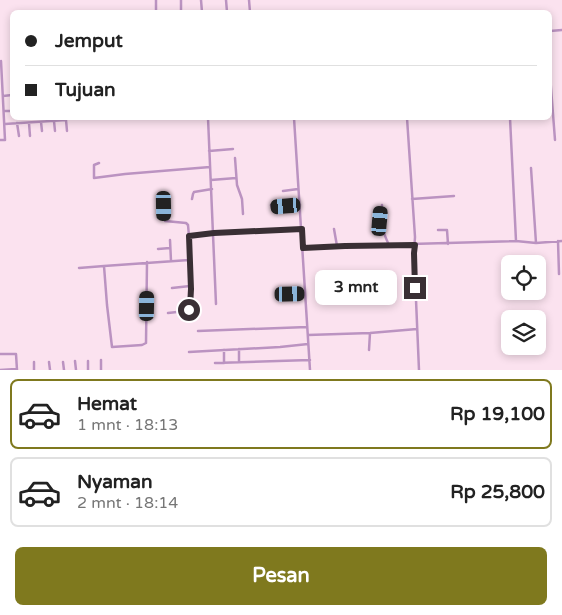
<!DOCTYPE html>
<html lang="id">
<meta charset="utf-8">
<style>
:root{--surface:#fff;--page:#f2f2f2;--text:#222;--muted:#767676;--line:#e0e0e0;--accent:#7f791e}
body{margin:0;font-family:"Varela Round",sans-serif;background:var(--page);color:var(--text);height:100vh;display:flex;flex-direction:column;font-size:19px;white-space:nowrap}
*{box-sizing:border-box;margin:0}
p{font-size:16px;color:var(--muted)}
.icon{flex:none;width:28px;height:28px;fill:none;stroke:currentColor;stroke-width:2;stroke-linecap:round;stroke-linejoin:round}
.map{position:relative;height:370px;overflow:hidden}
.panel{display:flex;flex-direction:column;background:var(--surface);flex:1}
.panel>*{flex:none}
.hud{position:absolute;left:10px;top:10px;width:542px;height:110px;border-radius:8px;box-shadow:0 2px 8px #0003;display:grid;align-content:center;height:110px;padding:0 15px;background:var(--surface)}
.fabs{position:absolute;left:501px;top:255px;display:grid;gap:10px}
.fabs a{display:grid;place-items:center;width:45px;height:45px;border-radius:8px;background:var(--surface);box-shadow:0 2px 8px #0003;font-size:25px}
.end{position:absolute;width:22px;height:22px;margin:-11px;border:6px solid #392f34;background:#fff;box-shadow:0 0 0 2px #fff}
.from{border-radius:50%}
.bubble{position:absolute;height:35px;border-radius:8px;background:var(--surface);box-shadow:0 2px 8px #0003;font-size:16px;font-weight:700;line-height:35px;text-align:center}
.car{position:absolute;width:15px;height:30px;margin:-15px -8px;border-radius:6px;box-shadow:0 0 4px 1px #0007;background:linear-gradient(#222 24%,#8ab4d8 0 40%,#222 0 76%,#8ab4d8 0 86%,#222 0)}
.hud b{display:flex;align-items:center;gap:18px;height:48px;font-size:19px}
.hud b+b{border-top:1px solid var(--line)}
.hud i{width:12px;height:12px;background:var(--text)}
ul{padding:9px 0 0;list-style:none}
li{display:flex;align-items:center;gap:15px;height:70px;margin:0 10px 8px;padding:0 5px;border:2px solid var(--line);border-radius:8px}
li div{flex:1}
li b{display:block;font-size:19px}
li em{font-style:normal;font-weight:700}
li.current{border-color:var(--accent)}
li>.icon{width:45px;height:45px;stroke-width:1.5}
.button{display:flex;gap:10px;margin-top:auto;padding:10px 15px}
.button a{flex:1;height:58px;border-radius:8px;background:var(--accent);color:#fff;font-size:20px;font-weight:700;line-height:58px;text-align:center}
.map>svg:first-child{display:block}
</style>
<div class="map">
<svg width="562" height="370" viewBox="0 0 562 370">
<rect width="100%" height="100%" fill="#fbe2ef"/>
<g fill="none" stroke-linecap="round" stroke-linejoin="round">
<path stroke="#bb93c1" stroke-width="2.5" d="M 181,0 L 181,12
M 201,0 L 202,12
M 226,0 L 227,12
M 249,0 L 250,12
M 156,12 L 156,0
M 550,31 L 562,30
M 550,75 L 555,140
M 3,96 L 12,95
M 4,111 L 12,111
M 208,118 L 216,304
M 294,118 L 310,370
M 407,118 L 415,237 L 414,253 L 419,370
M 510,118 L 516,241
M 54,121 L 55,131
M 41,122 L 42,131
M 17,123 L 19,136
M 29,123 L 30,136
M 5,124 L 66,120 L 67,131
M 0,140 L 5,140 L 1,61
M 209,151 L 233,149
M 235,158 L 237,185 L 242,199 L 243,214
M 99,163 L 94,165 L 94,178 L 125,174 L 210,167
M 531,168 L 536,243
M 211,180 L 236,178
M 283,191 L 298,189
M 192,199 L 193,194 L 194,192 L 212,189
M 412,199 L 454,196
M 382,205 C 380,223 381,228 389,245
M 164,206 L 165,221 L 186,223 L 188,225 L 189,236
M 272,208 L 271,205 L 273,204 L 299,202
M 272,208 L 300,205
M 334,229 L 337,246
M 438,230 L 447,230 L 448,244
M 170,240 L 171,261
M 558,241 L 559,274
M 303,247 L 516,241 L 536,243 L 562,241
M 158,249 L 170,248
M 147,262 L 146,343 L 142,345 L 112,347 L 107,305 L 104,266 L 189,260 L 189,236 L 213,233 L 302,229
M 79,268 L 104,266
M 172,288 L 190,286
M 289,294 L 305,293
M 168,313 L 186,311 L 190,309 L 191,289 L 189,260
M 198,331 L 307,327
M 308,335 L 370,333 L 417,329
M 224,350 L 224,363
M 369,350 L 370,333
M 189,352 L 280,347 L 308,344
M 0,354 L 16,354 L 17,370
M 101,360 L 101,370
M 75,361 L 76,370
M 88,361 L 88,370
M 34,362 L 34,370
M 49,362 L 50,370
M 63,362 L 64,370
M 239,362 L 239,349
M 215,363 L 310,360
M 0,370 L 16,369"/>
</g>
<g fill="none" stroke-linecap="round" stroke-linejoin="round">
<path stroke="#392f34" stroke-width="6" d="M 189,310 L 190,307 L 191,289 L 189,236 L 214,233 L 302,229 L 303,248 L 345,246 L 415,245 L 414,253 L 415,288"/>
</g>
</svg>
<div class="fabs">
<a><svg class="icon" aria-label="locate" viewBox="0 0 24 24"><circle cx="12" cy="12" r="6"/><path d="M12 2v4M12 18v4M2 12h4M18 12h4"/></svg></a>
<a><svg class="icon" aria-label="layers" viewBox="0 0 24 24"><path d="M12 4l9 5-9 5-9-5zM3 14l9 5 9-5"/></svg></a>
</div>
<i class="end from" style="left:189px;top:310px"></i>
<i class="end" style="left:415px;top:288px"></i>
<div class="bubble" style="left:315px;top:270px;width:82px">3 mnt</div>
<i class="car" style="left:164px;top:206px;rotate:179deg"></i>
<i class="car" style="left:286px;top:206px;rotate:265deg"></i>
<i class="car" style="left:380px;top:221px;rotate:5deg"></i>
<i class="car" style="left:290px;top:294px;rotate:89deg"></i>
<i class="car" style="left:147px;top:306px;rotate:1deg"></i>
<div class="hud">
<b><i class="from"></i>Jemput</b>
<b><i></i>Tujuan</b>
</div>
</div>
<section class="panel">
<ul>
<li class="current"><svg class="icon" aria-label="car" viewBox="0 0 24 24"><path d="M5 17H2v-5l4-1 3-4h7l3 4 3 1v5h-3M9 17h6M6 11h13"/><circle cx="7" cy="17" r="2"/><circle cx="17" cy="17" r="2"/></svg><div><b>Hemat</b><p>1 mnt · 18:13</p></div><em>Rp 19,100</em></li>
<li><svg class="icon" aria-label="car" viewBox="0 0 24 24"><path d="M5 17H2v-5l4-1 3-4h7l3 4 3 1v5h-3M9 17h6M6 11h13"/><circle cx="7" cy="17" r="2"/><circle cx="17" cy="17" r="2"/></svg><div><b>Nyaman</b><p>2 mnt · 18:14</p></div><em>Rp 25,800</em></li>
</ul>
<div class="button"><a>Pesan</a></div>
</section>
